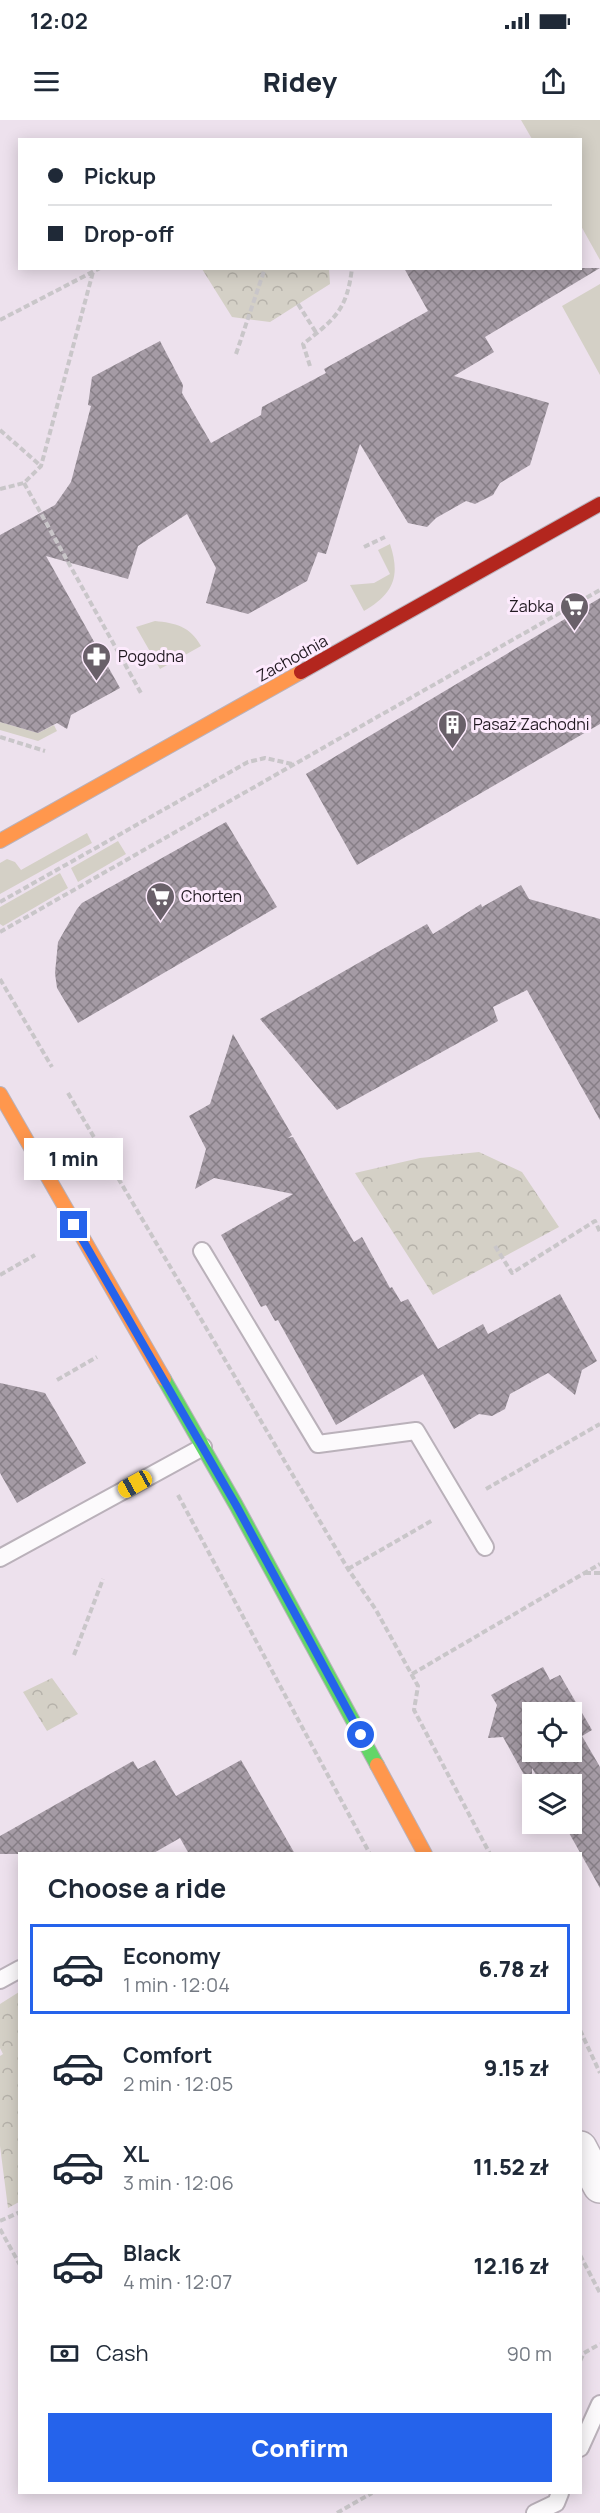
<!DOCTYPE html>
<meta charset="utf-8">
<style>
:root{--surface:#fff;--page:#f6f6f7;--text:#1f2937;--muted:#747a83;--line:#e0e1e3;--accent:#2563eb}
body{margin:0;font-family:Manrope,sans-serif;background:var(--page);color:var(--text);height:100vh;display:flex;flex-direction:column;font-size:22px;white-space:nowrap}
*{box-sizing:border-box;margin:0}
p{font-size:20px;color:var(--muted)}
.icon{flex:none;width:33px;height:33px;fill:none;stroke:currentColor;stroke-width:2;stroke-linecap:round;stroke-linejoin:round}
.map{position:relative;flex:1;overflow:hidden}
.drawer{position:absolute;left:18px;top:1732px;width:564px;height:642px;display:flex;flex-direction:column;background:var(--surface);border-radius:0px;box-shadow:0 3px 15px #0003}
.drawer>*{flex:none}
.top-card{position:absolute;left:18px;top:18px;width:564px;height:132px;border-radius:0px;box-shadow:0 3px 15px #0003;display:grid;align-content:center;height:132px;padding:0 30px;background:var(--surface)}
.controls{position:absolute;left:522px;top:1582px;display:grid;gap:12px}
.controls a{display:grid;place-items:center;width:60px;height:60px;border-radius:0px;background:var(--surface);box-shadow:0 3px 15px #0003;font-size:30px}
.end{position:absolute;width:27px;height:27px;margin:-14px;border:8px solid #2563eb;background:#fff;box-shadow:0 0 0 3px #fff}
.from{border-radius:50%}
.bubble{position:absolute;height:42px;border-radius:0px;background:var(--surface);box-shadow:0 3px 15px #0003;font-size:20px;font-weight:800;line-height:42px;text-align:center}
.car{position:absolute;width:18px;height:36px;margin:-18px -9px;border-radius:8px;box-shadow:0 0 4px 2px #0007;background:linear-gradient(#f5c518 24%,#345 0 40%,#f5c518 0 76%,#345 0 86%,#f5c518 0)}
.top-card b{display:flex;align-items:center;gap:21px;height:57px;font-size:22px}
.top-card b+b{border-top:2px solid var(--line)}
.top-card i{width:15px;height:15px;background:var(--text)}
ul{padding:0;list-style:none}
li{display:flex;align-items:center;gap:18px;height:90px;margin:0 12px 9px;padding:0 18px;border:3px solid transparent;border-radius:0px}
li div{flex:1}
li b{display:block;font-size:22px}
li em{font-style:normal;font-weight:800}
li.selected{border-color:var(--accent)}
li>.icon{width:54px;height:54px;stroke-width:1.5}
h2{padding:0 30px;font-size:27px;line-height:72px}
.pay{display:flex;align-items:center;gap:15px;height:66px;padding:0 30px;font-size:22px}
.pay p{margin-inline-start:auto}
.button{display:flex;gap:12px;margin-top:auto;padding:12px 30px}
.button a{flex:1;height:69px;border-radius:0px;background:var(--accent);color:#fff;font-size:24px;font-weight:800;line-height:69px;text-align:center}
.status{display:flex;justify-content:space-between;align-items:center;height:42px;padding:0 30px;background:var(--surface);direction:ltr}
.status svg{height:16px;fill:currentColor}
header{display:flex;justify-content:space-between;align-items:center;height:78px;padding:0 30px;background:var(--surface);font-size:27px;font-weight:800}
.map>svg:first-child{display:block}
</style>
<div class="status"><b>12:02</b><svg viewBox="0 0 49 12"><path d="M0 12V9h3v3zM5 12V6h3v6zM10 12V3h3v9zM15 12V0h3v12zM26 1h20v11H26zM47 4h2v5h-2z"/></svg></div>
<header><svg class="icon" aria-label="menu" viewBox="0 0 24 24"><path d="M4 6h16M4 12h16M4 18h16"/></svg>Ridey<svg class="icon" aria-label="share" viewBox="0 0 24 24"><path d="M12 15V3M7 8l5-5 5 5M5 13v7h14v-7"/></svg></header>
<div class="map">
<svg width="600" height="2393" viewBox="0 0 600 2393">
<defs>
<pattern id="park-crowns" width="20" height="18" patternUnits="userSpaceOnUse" patternTransform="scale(1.5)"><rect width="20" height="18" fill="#d4d0c6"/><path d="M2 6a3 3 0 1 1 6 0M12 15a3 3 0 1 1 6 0" fill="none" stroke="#b6b2aa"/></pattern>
<pattern id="building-cross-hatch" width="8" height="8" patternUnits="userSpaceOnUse" patternTransform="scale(1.5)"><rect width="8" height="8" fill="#a59ba5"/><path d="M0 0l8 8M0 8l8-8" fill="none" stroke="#867e86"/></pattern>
</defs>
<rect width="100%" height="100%" fill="#ede1ed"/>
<path fill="#d4d0c6" d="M 521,0 L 600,0 L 600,140 L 581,106 L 580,20 L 532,19 Z
M 600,164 L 600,255 L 562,186 Z
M 390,424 C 401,457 393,474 364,491 L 350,465 L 374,463 L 390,454 L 378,430 Z
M 155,501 C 175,503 190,506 201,526 L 160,549 L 136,507 Z
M 0,602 L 38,613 L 54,605 L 57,611 L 38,621 L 0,610 Z
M 87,713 L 92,723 L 0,774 L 0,743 L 7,739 L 15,742 L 21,750 Z
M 118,721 L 126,734 L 78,762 L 71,748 Z
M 60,753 L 68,768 L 3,806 L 0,804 L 0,787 Z"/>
<path fill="url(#park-crowns)" d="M 202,149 L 329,149 L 330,164 L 270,202 L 232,197 Z
M 479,1032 L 522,1052 L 559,1107 L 433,1175 L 355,1053 L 420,1038 Z
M 52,1558 L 78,1594 L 47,1611 L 23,1572 Z
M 19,1872 L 19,2082 L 8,2088 L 0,2026 L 0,1936 L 3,1934 L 0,1928 L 0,1884 Z"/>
<path fill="url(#building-cross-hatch)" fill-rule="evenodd" d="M 404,148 L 600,148 L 485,217 L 494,232 L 454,256 L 549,283 L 530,345 L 500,363 L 493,375 L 475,384 L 466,381 L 436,398 L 427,407 L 408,403 L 360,324 L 326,434 L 318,432 L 307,461 L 248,494 L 206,483 L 216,448 L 187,394 L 138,426 L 128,459 L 46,436 L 120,568 L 71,595 L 67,609 L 57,603 L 38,613 L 0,602 L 0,415 L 55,385 L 71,362 L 91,286 L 88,285 L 92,257 L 160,221 L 183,265 L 182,273 L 211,323 L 261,295 L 262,287 L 326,253 L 324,249 L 428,191 Z
M 600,478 L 600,604 L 357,745 L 306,654 Z
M 226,702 L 277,787 L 78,903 L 57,868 L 55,853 L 58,822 L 77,789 L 82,783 Z
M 521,765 L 529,779 L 600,799 L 600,1000 L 527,870 L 493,887 L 498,901 L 337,990 L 260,899 L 427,804 L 433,814 L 481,784 L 482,787 Z
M 233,914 L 292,1015 L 288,1018 L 293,1017 L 354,1122 L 362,1117 L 390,1168 L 392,1167 L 401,1182 L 408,1179 L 438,1229 L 483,1204 L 488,1214 L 560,1174 L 597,1241 L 582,1250 L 575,1275 L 548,1253 L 510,1274 L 505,1289 L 492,1296 L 479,1294 L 454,1309 L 423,1254 L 336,1305 L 278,1200 L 275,1201 L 266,1185 L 261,1187 L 221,1115 L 293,1074 L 214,1058 L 195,1069 L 206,1029 L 189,996 L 210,984 Z
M 0,1263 L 45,1273 L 86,1343 L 17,1383 L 0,1353 Z
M 543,1547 L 550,1560 L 560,1555 L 592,1610 L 582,1616 L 600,1647 L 600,1768 L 564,1704 L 572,1704 L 572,1665 L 542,1665 L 532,1648 L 532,1669 L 503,1617 L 488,1618 L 497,1585 L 491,1575 ZM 532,1593 L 572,1593 L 572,1632 L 532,1632 Z
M 155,1640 L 176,1676 L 241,1640 L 295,1734 L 189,1734 L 180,1718 L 152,1734 L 0,1734 L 0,1716 L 133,1641 L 138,1649 Z"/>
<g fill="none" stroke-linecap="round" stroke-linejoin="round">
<defs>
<path id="lane" d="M 202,1131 L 318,1324 L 416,1311 L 485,1427
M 0,1438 L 203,1327
M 0,1860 L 20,1849
M 580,2328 L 600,2284
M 535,2393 L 556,2383 L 560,2373"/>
<path id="street" d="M 580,2028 L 600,2066"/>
<path id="fast" d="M 164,1259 L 236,1385 L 377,1645"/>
<path id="slow" d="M 0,721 L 301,552
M 0,974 L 164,1259
M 377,1645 L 425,1734"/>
<path id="jam" d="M 301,552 L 600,384"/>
</defs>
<use href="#lane" stroke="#bab1ba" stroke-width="20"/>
<use href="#street" stroke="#bab1ba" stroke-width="36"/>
<use href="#fast" stroke="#bab1ba" stroke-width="16"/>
<use href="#slow" stroke="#bab1ba" stroke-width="16"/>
<use href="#jam" stroke="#bab1ba" stroke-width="16"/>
<path stroke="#c9c6c9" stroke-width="4" stroke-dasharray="6 3" stroke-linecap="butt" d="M 298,184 L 317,214
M 0,200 L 100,148
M 236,234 L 265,148
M 310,246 L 303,224 C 335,199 347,190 352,148
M 0,310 L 41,346
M 24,363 L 141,573
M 0,369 L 24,363 L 41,346 L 93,152
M 364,427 L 385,417
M 0,617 L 45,631
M 0,782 L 248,642 L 265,638 L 292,644
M 0,812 L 600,470
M 0,859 L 52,947
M 68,973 L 348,1449 L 376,1490 L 418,1566 L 414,1590 L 490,1734
M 495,1126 L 512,1153 L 595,1101 L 600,1112
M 0,1155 L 35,1135
M 57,1260 L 97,1237
M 486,1369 L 600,1304
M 178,1375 L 370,1734
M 348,1449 L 433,1400
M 585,1453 L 600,1453
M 74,1535 L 103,1459
M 412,1554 L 600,1444
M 580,1910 L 600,1953
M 0,2101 L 20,2092
M 0,2109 L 20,2145
M 580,2135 L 600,2173
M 580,2241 L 584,2233 L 600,2224
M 337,2393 L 372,2373"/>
<use href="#lane" stroke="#fcfafc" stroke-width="16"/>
<use href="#street" stroke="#fcfafc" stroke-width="33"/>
<use href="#fast" stroke="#63d668" stroke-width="14"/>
<use href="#slow" stroke="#ff974d" stroke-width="14"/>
<use href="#jam" stroke="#b3261e" stroke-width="14"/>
</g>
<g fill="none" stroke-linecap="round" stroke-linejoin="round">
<path stroke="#2563eb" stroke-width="8" d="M 74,1105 L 236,1385 L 361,1615"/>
</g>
<defs>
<symbol id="supermarket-pin" viewBox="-11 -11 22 30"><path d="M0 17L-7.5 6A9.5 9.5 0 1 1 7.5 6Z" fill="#696069" stroke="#fdeafd"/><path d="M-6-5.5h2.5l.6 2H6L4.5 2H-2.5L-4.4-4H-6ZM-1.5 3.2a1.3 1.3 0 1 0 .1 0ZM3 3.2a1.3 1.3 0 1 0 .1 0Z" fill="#fff"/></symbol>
<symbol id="pharmacy-pin" viewBox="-11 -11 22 30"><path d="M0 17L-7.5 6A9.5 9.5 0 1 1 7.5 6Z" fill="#696069" stroke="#fdeafd"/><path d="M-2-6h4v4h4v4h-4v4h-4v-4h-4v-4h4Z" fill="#fff"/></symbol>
<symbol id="building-pin" viewBox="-11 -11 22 30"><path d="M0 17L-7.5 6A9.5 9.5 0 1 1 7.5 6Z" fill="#696069" stroke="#fdeafd"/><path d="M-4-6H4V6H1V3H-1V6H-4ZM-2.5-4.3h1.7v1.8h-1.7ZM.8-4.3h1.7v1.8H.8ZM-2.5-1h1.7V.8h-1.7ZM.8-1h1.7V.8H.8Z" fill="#fff"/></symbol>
</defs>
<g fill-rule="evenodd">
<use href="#supermarket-pin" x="558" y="470" width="33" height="45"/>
<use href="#pharmacy-pin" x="80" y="520" width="33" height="45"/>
<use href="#building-pin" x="436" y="588" width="33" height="45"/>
<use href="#supermarket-pin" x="144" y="760" width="33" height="45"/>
</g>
<g text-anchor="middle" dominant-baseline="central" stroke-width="6" stroke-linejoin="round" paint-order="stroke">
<g font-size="16" fill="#221a22" stroke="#fdeafd" text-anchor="start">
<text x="554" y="486" text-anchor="end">Żabka</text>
<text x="118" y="536">Pogodna</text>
<text x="473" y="604">Pasaż Zachodni</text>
<text x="181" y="776">Chorten</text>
</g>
<g font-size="16" fill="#221a22" stroke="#fdeafd">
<text transform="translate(292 538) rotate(-29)">Zachodnia</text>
</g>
</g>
</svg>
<div class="controls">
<a><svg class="icon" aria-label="locate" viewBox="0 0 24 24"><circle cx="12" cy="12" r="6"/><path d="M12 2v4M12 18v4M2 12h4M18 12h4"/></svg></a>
<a><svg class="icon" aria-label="layers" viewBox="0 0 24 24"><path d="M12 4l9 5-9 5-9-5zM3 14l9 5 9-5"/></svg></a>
</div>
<i class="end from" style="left:361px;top:1615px"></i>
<i class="end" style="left:74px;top:1105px"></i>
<div class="bubble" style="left:24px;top:1018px;width:99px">1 min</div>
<i class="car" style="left:135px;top:1364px;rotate:241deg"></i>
<div class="top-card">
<b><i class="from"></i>Pickup</b>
<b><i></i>Drop-off</b>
</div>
<section class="drawer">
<h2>Choose a ride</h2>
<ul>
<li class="selected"><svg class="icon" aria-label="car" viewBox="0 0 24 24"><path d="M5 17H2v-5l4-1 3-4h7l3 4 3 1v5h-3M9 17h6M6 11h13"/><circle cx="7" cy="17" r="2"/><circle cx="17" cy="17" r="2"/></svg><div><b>Economy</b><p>1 min · 12:04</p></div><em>6.78 zł</em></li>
<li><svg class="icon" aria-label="car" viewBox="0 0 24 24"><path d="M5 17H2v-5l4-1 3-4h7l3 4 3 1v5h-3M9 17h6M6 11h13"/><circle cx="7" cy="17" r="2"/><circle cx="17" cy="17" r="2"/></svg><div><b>Comfort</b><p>2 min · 12:05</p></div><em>9.15 zł</em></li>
<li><svg class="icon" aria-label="car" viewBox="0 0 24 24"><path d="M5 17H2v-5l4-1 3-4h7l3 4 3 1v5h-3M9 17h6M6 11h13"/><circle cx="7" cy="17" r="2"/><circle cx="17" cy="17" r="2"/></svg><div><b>XL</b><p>3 min · 12:06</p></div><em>11.52 zł</em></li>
<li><svg class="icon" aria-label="car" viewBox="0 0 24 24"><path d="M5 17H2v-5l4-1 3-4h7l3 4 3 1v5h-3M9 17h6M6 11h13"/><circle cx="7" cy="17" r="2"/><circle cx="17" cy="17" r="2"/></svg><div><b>Black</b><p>4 min · 12:07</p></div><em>12.16 zł</em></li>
</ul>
<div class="pay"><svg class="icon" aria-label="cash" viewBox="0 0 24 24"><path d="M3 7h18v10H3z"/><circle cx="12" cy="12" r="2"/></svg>Cash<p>90 m</p></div>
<div class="button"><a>Confirm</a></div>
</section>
</div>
